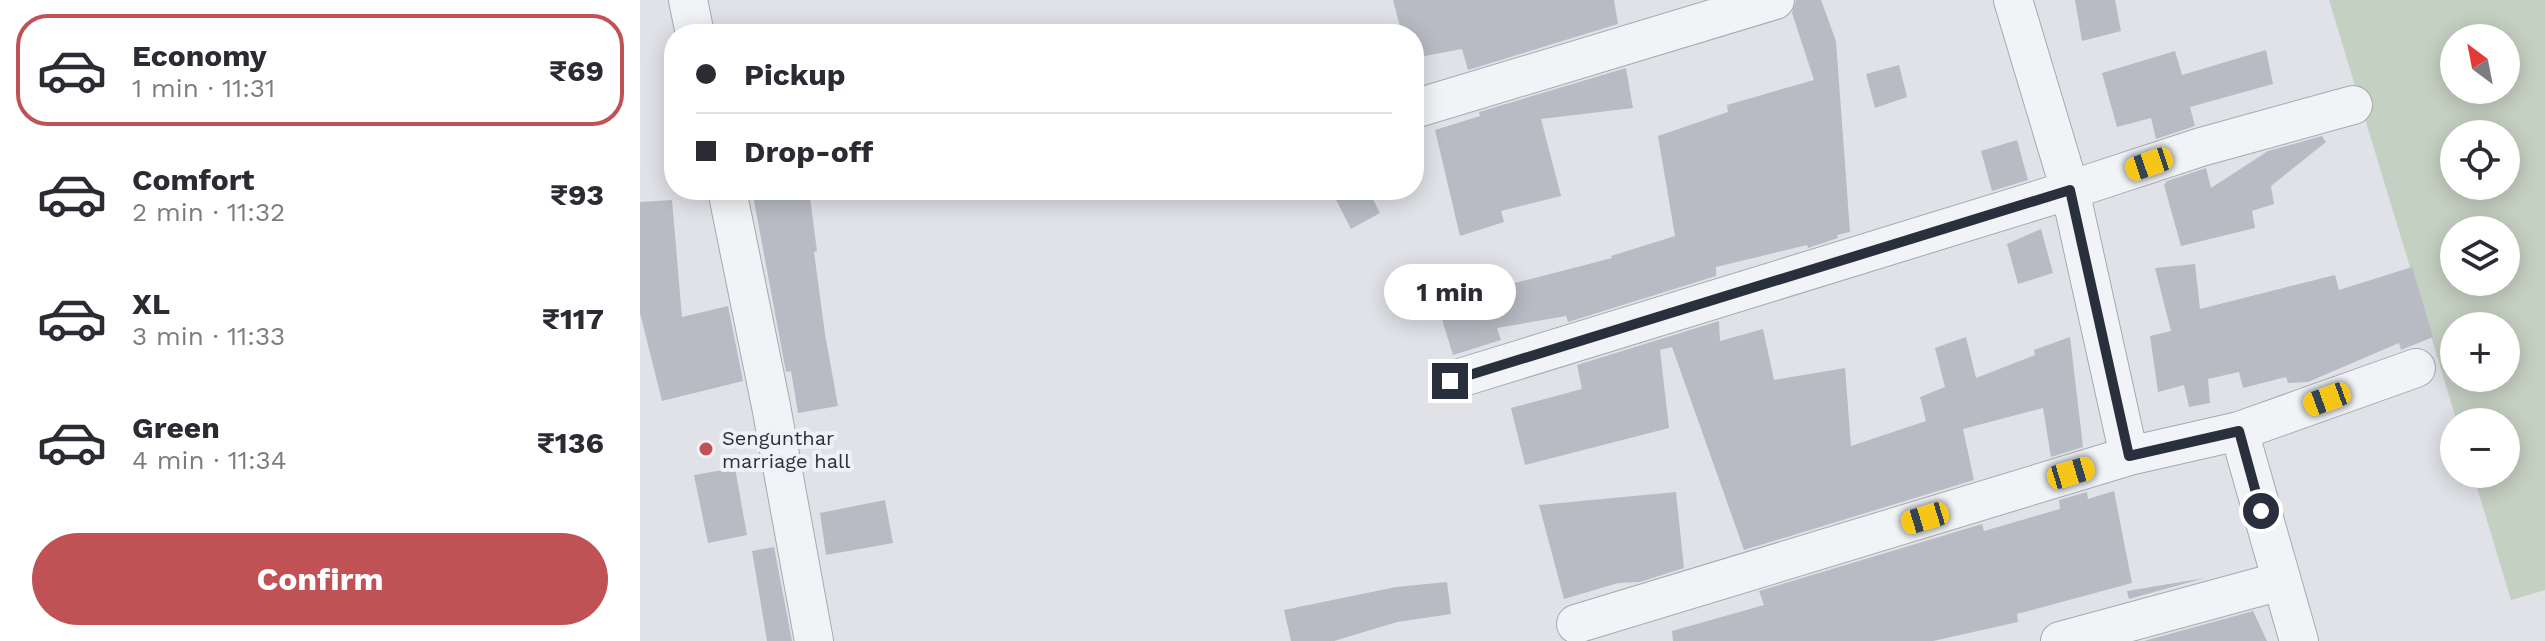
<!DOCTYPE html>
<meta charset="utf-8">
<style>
:root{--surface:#fff;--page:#f7f7f7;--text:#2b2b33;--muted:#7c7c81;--line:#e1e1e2;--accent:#c05155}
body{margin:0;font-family:"Work Sans",sans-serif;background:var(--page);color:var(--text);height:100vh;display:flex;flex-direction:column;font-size:30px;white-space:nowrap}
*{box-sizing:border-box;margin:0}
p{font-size:26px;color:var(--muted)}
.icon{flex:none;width:44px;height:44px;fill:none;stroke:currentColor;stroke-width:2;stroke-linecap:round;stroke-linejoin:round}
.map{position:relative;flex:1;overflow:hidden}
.details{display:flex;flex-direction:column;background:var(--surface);width:640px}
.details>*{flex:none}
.hud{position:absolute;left:24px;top:24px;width:760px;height:176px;border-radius:32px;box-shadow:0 4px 20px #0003;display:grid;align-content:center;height:176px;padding:0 32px;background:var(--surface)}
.needle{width:52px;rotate:328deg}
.fabs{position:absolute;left:1800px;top:24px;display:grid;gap:16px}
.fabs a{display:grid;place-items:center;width:80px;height:80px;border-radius:50%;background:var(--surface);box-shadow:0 4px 20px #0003;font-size:40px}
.end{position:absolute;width:36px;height:36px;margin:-18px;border:10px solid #2a2f3d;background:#fff;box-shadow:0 0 0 4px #fff}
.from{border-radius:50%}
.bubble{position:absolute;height:56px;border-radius:28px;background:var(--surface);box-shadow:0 4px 20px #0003;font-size:26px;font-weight:700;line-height:56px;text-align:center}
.car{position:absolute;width:24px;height:48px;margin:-24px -12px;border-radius:10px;box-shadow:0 0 6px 2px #0007;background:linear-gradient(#f5c518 24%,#345 0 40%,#f5c518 0 76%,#345 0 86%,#f5c518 0)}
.hud b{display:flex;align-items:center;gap:28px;height:76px;font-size:30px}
.hud b+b{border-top:2px solid var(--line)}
.hud i{width:20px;height:20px;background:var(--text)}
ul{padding:14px 0 0;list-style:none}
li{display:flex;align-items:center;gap:24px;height:112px;margin:0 16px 12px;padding:0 16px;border:4px solid transparent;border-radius:32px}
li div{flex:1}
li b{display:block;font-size:30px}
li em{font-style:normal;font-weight:700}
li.selected{border-color:var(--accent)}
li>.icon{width:72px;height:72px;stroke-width:1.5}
.primary-button{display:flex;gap:16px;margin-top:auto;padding:16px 32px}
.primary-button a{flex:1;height:92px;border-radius:48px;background:var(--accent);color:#fff;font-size:32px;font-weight:700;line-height:92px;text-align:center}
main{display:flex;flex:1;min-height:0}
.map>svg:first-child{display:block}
</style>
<main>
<section class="details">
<ul>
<li class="selected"><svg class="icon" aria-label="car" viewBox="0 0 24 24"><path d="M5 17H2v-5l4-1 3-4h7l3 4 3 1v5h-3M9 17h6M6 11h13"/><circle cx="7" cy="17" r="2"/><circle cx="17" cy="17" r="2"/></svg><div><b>Economy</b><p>1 min · 11:31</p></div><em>₹69</em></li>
<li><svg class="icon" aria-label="car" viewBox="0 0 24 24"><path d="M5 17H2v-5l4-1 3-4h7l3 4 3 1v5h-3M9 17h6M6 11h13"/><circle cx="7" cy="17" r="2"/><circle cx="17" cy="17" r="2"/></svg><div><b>Comfort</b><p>2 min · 11:32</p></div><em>₹93</em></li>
<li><svg class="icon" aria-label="car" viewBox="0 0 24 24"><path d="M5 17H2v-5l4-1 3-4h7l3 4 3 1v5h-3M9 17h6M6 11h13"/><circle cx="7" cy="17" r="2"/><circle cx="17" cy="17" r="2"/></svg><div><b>XL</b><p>3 min · 11:33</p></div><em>₹117</em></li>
<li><svg class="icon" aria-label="car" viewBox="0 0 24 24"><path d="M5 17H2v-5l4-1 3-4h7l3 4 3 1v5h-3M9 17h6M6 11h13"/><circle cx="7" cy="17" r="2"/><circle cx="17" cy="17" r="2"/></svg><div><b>Green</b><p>4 min · 11:34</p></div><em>₹136</em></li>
</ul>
<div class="primary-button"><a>Confirm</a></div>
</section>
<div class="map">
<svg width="1905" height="641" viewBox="0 0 1905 641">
<rect width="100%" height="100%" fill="#e0e2e7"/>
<path fill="#c4d0c2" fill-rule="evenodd" d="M 1689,0 L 1905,0 L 1905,590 L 1871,600 L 1833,474 L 1866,474 L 1866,422 L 1817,422 ZM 1814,38 L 1866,38 L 1866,90 L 1814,90 ZM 1814,134 L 1866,134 L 1866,186 L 1814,186 ZM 1814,230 L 1866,230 L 1866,282 L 1814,282 ZM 1814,326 L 1866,326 L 1866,378 L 1814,378 Z"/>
<path fill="#b8bbc3" d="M 753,0 L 974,0 L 978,24 L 828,70 L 822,49 L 774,58 L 774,34 L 762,34 Z
M 1156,0 L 1181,0 L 1196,41 L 1210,232 L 1197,235 L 1198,238 L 1168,248 L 1167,245 L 1076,267 L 1076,276 L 928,322 L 926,316 L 857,328 L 861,340 L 813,355 L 797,303 L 972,258 L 971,256 L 1035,236 L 1018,136 L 1088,112 L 1087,105 L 1174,80 L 1152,13 Z
M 1435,0 L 1475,0 L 1481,31 L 1442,41 Z
M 1626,50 L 1633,84 L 1550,107 L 1555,126 L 1516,139 L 1511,118 L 1477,127 L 1462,73 L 1535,51 L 1542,75 Z
M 1259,65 L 1267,97 L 1235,108 L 1226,74 Z
M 986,68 L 993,108 L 901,119 L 921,196 L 861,211 L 864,222 L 820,236 L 795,130 L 840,116 L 839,112 Z
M 1682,136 L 1686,142 L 1631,186 L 1634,204 L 1612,211 L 1615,228 L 1541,246 L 1524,185 L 1527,181 L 1566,168 L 1571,188 L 1628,151 Z
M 1377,140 L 1388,180 L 1352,191 L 1341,151 Z
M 112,190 L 169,190 L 177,251 L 174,252 L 185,334 L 198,406 L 158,413 L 151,371 L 146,372 Z
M 691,190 L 728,190 L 740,213 L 711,229 Z
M 32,200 L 42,317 L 88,306 L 103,381 L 22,401 L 0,313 L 0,202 Z
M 1401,229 L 1413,273 L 1378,284 L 1367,244 Z
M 1555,264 L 1560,309 L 1695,275 L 1699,290 L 1772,267 L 1793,337 L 1761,350 L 1759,343 L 1668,382 L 1648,383 L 1646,377 L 1603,388 L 1599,372 L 1568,379 L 1570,403 L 1549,407 L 1544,385 L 1518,392 L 1510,336 L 1531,331 L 1515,268 Z
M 1079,321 L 1080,341 L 1123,329 L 1134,380 L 1205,368 L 1211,446 L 1286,421 L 1280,397 L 1305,387 L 1295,348 L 1326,337 L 1336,378 L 1395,355 L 1394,350 L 1430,337 L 1443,447 L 1411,457 L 1403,408 L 1323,429 L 1334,480 L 1104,550 L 1032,347 L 1020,350 L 1029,428 L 885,465 L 871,408 L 942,389 L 937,365 Z
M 95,468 L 107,535 L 68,543 L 54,475 Z
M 1474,491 L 1492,583 L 1377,614 L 1378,622 L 1293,641 L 1033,641 L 1032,631 L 1124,605 L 1119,591 L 1342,524 L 1344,531 L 1420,509 L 1419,500 L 1447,492 L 1448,499 Z
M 1036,492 L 1044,568 L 1000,582 L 978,583 L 924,599 L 899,505 Z
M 245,500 L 253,543 L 186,555 L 180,513 Z
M 134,547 L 152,641 L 127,641 L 112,551 Z
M 1565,578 L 1489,599 L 1487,591 Z
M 807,582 L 811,614 L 757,622 L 694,641 L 651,641 L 644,610 L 756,587 Z
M 1613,611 L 1627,641 L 1504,641 Z"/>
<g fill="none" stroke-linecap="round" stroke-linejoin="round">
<defs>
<path id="minor" d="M 48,0 L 55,34
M 1373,0 L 1430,190 L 1489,456 L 1599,431 L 1659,641
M 774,109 L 1135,0
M 87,190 L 131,406 L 174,641
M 810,381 L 1430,190 L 1561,147 L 1713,105
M 1599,431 L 1776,368
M 936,624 L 1489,456
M 1420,641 L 1641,581"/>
</defs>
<use href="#minor" stroke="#a6a9b1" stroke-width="40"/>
<use href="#minor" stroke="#f2f3f6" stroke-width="38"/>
</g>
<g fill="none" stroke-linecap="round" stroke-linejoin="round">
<path stroke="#2a2f3d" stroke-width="10" d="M 810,381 L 1430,190 L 1489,456 L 1599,431 L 1621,511"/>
</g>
<circle fill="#c05155" stroke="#eff1f5" stroke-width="3" cx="66" cy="449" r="8"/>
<g text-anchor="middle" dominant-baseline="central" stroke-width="8" stroke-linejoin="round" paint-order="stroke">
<g font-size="20" fill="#2a2f3d" stroke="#eff1f5" text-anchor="start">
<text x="82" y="438">Sengunthar<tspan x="82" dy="23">marriage hall</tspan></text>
</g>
</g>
</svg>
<div class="fabs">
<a><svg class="needle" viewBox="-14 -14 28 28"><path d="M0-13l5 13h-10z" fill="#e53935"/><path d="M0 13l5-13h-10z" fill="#7c7c81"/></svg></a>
<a><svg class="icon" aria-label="locate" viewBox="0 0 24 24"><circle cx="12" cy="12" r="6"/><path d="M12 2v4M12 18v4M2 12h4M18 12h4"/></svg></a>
<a><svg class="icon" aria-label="layers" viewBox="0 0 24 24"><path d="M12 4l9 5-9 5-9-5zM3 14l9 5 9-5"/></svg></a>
<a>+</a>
<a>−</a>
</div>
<i class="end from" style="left:1621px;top:511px"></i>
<i class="end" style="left:810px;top:381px"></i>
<div class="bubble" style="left:744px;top:264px;width:132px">1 min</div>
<i class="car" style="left:1509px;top:164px;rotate:251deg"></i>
<i class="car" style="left:1687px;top:399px;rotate:250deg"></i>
<i class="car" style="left:1431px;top:473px;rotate:73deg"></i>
<i class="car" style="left:1285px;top:518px;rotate:253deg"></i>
<div class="hud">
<b><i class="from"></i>Pickup</b>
<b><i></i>Drop-off</b>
</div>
</div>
</main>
